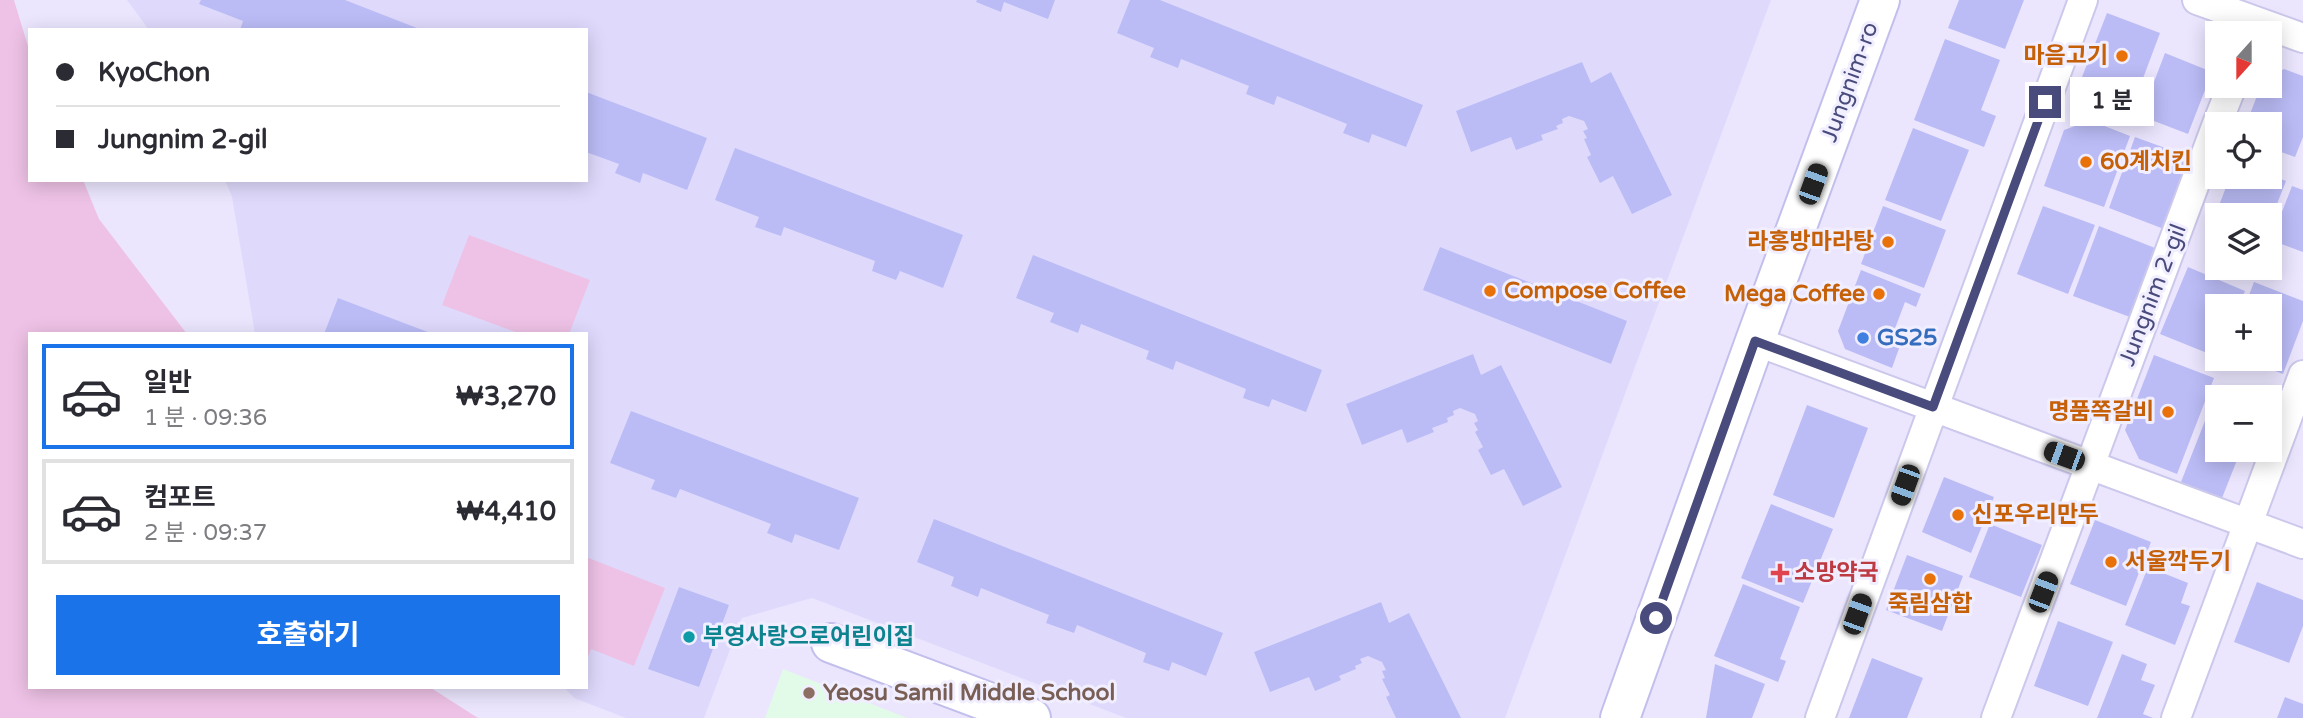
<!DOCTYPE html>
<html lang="ko">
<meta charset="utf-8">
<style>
:root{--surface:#fff;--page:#f2f2f3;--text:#2b2b33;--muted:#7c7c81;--line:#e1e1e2;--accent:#1a73e8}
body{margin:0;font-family:"Varela Round","Noto Sans KR",sans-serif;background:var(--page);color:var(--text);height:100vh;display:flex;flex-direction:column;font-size:26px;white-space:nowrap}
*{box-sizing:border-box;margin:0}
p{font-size:23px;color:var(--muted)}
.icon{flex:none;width:38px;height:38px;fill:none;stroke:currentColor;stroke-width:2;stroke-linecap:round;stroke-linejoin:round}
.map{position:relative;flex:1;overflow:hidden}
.details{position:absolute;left:28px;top:332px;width:560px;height:357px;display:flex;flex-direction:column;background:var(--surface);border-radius:0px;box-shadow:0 4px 18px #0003}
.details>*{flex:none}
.banner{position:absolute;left:28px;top:28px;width:560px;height:154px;border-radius:0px;box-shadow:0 4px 18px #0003;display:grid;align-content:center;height:154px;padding:0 28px;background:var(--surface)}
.needle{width:46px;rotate:201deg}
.controls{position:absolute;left:2205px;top:21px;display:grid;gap:14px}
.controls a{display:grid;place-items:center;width:77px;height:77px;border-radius:0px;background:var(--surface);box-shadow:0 4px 18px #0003;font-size:35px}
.end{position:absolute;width:32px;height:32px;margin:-16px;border:9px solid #484b7b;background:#fff;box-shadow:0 0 0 4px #fff}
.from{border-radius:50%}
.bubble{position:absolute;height:49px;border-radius:0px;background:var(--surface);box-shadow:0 4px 18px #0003;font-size:23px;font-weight:700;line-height:49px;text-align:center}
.car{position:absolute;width:21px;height:42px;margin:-21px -10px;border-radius:9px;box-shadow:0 0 5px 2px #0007;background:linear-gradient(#222 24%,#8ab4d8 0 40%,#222 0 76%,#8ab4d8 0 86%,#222 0)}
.banner b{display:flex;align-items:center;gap:24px;height:66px;font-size:26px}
.banner b+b{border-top:2px solid var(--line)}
.banner i{width:18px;height:18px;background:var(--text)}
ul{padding:12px 0 0;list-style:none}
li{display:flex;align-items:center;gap:21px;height:105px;margin:0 14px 10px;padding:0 14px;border:4px solid var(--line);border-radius:0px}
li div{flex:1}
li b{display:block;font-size:26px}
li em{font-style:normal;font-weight:700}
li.on{border-color:var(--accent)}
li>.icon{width:63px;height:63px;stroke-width:1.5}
.cta{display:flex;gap:14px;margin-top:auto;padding:14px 28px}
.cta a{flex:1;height:80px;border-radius:0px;background:var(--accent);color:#fff;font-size:28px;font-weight:700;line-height:80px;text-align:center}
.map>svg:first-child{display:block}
</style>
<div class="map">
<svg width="2303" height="718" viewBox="0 0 2303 718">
<rect width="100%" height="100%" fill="#ebe6fe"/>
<path fill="#dfdafc" d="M 127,0 L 1771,0 L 1505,718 L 1126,718 L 812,598 L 742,618 L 704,718 L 626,718 L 574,698 L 565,688 L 586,688 L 586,334 L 255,334 L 232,197 L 225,180 L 586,180 L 586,30 L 149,30 Z"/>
<path fill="#e2fbe8" d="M 783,669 L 907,718 L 765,718 Z"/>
<path fill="#eec2e6" d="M 0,0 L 14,0 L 30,53 L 30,180 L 83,180 L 99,219 L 187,334 L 30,334 L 30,688 L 431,688 L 478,718 L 0,718 Z
M 469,235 L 590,280 L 569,334 L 521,334 L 442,305 Z
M 586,557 L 665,588 L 634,666 L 591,649 L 586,661 Z"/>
<path fill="#bbbcf6" d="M 201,0 L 345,0 L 422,30 L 240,30 L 243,21 L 199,4 Z
M 977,0 L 1055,0 L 1048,19 L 1004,2 L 1001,12 L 976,2 Z
M 1130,0 L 1160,0 L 1423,105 L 1406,147 L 1372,134 L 1369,143 L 1343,133 L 1347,124 L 1277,96 L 1274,105 L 1246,94 L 1249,86 L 1181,59 L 1178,68 L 1150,57 L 1154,48 L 1117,33 Z
M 1959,0 L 2024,0 L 2005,49 L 1948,28 Z
M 2107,13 L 2160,33 L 2136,97 L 2082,77 Z
M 1945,39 L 2000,60 L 1981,110 L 1996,116 L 1984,147 L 1914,120 Z
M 2165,53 L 2212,72 L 2188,134 L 2141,116 Z
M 1582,62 L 1591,83 L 1611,72 L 1672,195 L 1632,214 L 1613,176 L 1600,183 L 1587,157 L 1591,155 L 1584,139 L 1587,138 L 1583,131 L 1588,129 L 1584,121 L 1569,116 L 1562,119 L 1563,123 L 1556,126 L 1558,129 L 1541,135 L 1543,140 L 1516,150 L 1511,137 L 1471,152 L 1456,111 Z
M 2284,69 L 2303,76 L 2303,137 L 2295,157 L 2270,148 L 2270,124 L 2246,124 L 2261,86 L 2270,86 L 2270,78 Z
M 586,92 L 707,138 L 687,190 L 643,173 L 640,183 L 615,173 L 619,164 L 586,152 Z
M 2079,116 L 2130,136 L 2104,207 L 2044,186 L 2064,130 L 2075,126 Z
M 1913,128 L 1969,150 L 1941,221 L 1885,200 Z
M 2135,137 L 2190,157 L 2164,229 L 2109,208 Z
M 735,148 L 963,235 L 943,288 L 900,271 L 896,280 L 872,271 L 875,261 L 784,227 L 781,236 L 755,227 L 759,217 L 715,200 Z
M 2270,175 L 2286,181 L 2270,222 L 2270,215 L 2217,215 L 2217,234 L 2209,231 L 2230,177 Z
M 2292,186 L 2303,190 L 2303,252 L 2271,240 Z
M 1883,206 L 1946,230 L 1924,288 L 1861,264 Z
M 2043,206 L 2095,225 L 2068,294 L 2017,274 Z
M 2099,226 L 2155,248 L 2130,317 L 2073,296 Z
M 1440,247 L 1627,321 L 1611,364 L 1423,290 Z
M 1033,255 L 1322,370 L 1306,412 L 1272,399 L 1269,407 L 1243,398 L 1246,389 L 1176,361 L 1173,370 L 1146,359 L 1149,351 L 1081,324 L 1078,333 L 1050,322 L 1054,313 L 1016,298 Z
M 2188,267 L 2245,291 L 2238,306 L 2217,306 L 2217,357 L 2160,334 Z
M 1861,270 L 1921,294 L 1916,307 L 1905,302 L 1891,339 L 1901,343 L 1892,368 L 1845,349 L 1838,331 Z
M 2254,282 L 2303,301 L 2303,321 L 2283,374 L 2243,359 L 2270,359 L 2270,306 L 2245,306 Z
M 338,298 L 433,334 L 324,334 Z
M 1473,354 L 1481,375 L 1501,365 L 1562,487 L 1523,506 L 1504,469 L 1491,475 L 1478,450 L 1483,447 L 1475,432 L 1478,430 L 1474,423 L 1478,421 L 1475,414 L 1460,408 L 1453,411 L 1454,415 L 1447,418 L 1448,422 L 1432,428 L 1434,432 L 1407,443 L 1402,429 L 1362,445 L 1346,404 Z
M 2154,355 L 2214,378 L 2177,474 L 2139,459 L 2125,430 Z
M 1807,405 L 1868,428 L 1834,518 L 1773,495 Z
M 2210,408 L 2217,411 L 2217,450 L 2241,450 L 2222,498 L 2181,482 Z
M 631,411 L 859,498 L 839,550 L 795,534 L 792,543 L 767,533 L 771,524 L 680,489 L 676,498 L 651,489 L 655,480 L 610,463 Z
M 1944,477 L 1994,497 L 1971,553 L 1922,532 Z
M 1771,504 L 1833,529 L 1803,603 L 1741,578 Z
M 934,519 L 1223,633 L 1206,676 L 1172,662 L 1169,671 L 1143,662 L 1146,653 L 1077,625 L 1074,633 L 1046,623 L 1049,615 L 981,588 L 978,597 L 951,586 L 954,577 L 917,562 Z
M 2095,520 L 2151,542 L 2126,606 L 2070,584 Z
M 1990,524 L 2042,545 L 2021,597 L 1969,577 Z
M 1907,555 L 1963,576 L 1942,631 L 1886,610 Z
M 2148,567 L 2188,583 L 2181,603 L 2190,606 L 2175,645 L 2125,625 Z
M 2257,582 L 2303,600 L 2303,626 L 2289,663 L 2234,642 Z
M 1743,584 L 1800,607 L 1780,659 L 1786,661 L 1778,682 L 1714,656 Z
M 679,587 L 729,605 L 699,687 L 648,669 Z
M 1381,602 L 1389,623 L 1409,613 L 1461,718 L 1396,718 L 1386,697 L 1390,695 L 1382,679 L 1385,678 L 1382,671 L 1386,670 L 1382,662 L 1368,656 L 1360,659 L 1362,663 L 1355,666 L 1356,669 L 1339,676 L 1341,680 L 1315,691 L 1309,677 L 1270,692 L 1254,652 Z
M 2058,621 L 2113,642 L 2088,706 L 2034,686 Z
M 2122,654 L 2147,664 L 2141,680 L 2155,685 L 2143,714 L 2153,718 L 2097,718 Z
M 1872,658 L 1923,678 L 1907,718 L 1849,718 Z
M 1715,664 L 1765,684 L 1752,718 L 1706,718 Z
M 2285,697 L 2303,704 L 2303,718 L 2277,718 Z"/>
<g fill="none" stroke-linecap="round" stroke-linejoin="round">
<defs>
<path id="street" d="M 2197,0 L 2303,38
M 2217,124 L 2232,86
M 1755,341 L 2303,544
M 1820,718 L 2083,0
M 1996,718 L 2217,124
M 2176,718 L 2303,375"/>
<path id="secondary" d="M 831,643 L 1031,718
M 1620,718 L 1755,341 L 1880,0"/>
</defs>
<use href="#street" stroke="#cbc8eb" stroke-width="32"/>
<use href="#secondary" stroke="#c2bfec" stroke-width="42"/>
<use href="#street" stroke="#fff" stroke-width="28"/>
<use href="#secondary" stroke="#fff" stroke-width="38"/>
</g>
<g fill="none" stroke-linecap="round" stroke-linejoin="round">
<path stroke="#484b7b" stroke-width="9" d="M 1656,618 L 1755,341 L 1933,407 L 2045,102"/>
</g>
<g fill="#e8710a" stroke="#f1eeff" stroke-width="2.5">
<circle cx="2122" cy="56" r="7"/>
<circle cx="2086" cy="162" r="7"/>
<circle cx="1888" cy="242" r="7"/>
<circle cx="1490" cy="291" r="7"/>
<circle cx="1879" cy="294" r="7"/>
<circle cx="2168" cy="412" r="7"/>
<circle cx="1958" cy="515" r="7"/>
<circle cx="2111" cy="562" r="7"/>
<circle cx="1930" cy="579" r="7"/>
</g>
<circle fill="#3f7fe0" stroke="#f1eeff" stroke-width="2.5" cx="1863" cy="338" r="7"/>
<path fill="#e0444e" stroke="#f1eeff" stroke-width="2.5" d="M1776.5 562.5h7v7h7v7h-7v7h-7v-7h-7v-7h7z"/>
<circle fill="#0f9aa8" stroke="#f1eeff" stroke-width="2.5" cx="689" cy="637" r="7"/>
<circle fill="#8d6e63" stroke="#f1eeff" stroke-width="2.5" cx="809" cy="693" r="7"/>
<g text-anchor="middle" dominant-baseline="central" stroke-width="6" stroke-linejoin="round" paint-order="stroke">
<g font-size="23" font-weight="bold" fill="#c56008" stroke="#f1eeff" text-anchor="end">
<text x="2108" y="56">마음고기</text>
<text x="2100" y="162" text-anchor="start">60계치킨</text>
<text x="1874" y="242">라홍방마라탕</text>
<text x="1504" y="291" text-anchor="start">Compose Coffee</text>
<text x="1865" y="294">Mega Coffee</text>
<text x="2154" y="412">명품쪽갈비</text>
<text x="1972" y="515" text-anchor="start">신포우리만두</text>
<text x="2125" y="562" text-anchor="start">서울깍두기</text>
<text x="1930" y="604" text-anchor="middle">죽림삼합</text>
</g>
<g font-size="23" fill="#484b7b" stroke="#f1eeff">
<text transform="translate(1850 82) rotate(-70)">Jungnim-ro</text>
<text transform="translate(2153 295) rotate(-69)">Jungnim 2-gil</text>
</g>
<g font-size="23" font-weight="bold" fill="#366cbe" stroke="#f1eeff" text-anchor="start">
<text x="1877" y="338">GS25</text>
</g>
<g font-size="23" font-weight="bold" fill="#be3a42" stroke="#f1eeff" text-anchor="start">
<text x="1794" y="573">소망약국</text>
</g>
<g font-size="23" font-weight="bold" fill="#0d838f" stroke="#f1eeff" text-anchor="start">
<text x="703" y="637">부영사랑으로어린이집</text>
</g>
<g font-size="23" font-weight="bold" fill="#785e54" stroke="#f1eeff" text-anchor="start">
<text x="823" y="693">Yeosu Samil Middle School</text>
</g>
</g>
</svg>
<div class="controls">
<a><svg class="needle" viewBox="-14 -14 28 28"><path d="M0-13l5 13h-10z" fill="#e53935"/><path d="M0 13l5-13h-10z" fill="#7c7c81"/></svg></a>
<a><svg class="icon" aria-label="locate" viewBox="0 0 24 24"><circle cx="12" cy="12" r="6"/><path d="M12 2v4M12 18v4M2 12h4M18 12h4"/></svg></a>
<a><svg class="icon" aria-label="layers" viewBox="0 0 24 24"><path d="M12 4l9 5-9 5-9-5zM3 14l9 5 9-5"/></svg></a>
<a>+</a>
<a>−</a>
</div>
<i class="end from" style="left:1656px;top:618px"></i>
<i class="end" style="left:2045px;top:102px"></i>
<div class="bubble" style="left:2070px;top:77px;width:84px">1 분</div>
<i class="car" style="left:1813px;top:184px;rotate:20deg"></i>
<i class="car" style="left:2064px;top:456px;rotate:290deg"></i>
<i class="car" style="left:1905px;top:485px;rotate:200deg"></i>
<i class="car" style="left:2043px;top:592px;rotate:21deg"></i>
<i class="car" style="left:1857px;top:614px;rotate:20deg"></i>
<div class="banner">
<b><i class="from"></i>KyoChon</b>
<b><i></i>Jungnim 2-gil</b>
</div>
<section class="details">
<ul>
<li class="on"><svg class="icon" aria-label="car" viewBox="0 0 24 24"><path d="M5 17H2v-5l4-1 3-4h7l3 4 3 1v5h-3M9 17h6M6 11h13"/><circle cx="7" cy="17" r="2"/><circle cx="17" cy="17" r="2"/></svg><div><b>일반</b><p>1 분 · 09:36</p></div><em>₩3,270</em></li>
<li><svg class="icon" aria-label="car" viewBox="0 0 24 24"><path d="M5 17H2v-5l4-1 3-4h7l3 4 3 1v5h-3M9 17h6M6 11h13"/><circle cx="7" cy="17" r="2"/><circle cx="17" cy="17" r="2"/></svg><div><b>컴포트</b><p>2 분 · 09:37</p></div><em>₩4,410</em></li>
</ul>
<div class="cta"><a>호출하기</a></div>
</section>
</div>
